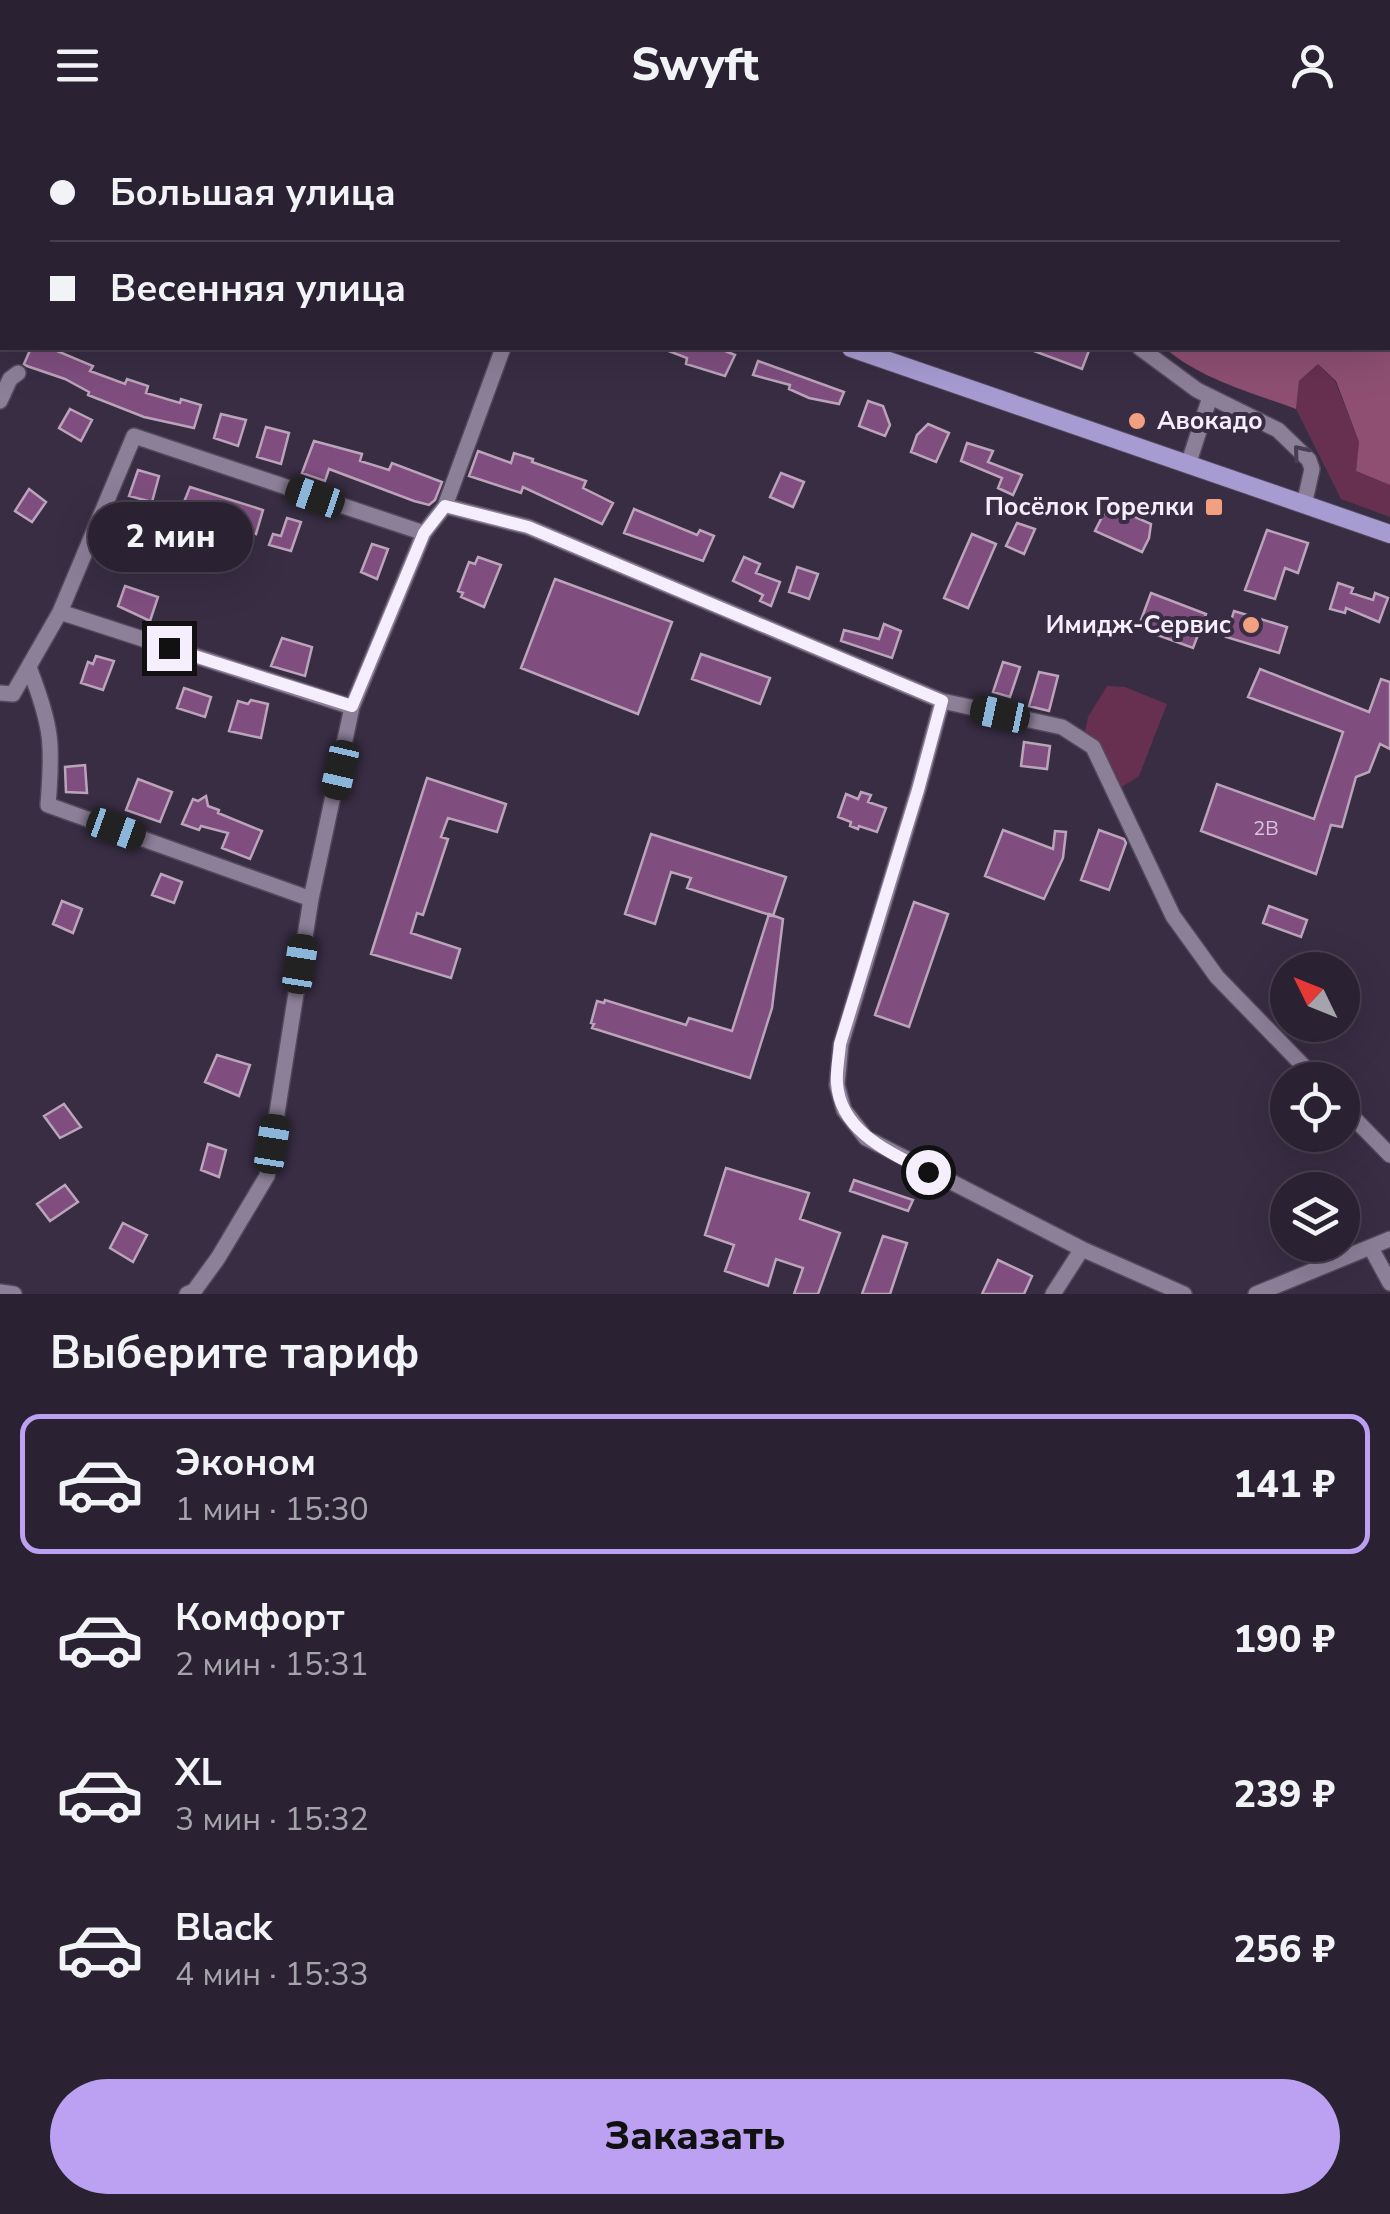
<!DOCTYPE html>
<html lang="ru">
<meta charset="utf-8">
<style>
:root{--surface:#2a2232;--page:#362f3e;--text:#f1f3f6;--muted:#a5a4ac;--line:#463f4d;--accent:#bca0f2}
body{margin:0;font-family:"Nunito Sans",sans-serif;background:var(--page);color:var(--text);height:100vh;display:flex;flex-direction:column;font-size:38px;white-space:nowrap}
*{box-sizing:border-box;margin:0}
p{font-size:32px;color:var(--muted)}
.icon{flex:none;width:55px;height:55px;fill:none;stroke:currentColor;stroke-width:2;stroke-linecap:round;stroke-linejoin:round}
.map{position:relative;height:1164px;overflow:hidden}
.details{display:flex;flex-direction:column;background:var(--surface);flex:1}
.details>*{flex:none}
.hud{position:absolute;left:0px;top:0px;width:1390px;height:220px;box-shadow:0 10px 40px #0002,0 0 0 2px var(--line);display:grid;align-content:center;height:220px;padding:0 50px;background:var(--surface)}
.needle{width:65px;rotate:313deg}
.tools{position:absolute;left:1270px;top:822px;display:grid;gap:20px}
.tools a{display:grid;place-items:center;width:90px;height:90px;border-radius:50%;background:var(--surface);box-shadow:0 10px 40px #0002,0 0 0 2px var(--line);font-size:50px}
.end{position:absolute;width:45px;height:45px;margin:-22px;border:12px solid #f5eefc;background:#111;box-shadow:0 0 0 5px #111}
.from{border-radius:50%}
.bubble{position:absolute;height:70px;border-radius:35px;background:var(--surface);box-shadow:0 10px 40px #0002,0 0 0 2px var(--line);font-size:32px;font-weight:800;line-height:70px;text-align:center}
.car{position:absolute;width:30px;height:60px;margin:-30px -15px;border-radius:12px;box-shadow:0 0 8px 2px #0007;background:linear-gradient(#222 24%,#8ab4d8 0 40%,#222 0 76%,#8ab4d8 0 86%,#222 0)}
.hud b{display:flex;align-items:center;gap:35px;height:95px;font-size:38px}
.hud b+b{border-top:2px solid var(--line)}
.hud i{width:25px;height:25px;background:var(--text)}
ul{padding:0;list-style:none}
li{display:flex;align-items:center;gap:30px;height:140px;margin:0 20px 15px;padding:0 30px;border:5px solid transparent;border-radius:20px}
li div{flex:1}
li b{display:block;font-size:38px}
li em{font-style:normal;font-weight:800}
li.on{border-color:var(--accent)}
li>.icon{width:90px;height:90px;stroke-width:1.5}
h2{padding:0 50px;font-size:45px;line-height:120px}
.action{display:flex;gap:20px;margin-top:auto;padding:20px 50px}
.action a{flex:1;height:115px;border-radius:60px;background:var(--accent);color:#111;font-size:40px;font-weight:800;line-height:115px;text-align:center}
header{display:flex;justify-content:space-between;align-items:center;height:130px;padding:0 50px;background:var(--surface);font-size:45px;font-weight:800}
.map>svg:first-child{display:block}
</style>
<header><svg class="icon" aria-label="menu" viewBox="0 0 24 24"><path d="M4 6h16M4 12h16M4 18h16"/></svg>Swyft<svg class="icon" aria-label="person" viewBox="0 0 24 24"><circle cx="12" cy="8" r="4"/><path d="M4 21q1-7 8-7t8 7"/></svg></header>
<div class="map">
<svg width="1390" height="1164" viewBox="0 0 1390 1164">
<rect width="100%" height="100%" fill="#382d43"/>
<path fill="#673050" d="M 1318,234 L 1335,251 L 1359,312 L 1356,341 L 1390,355 L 1390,387 L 1341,369 L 1296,279 L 1299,251 Z
M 1107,556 L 1125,557 L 1167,574 L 1139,646 L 1120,658 L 1097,615 L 1085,602 L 1088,587 Z"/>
<path fill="#8e4f73" d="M 1120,0 L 1390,0 L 1390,355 L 1356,341 L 1359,312 L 1336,251 L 1318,234 L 1299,251 L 1296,279 C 1253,263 1200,249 1165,218 L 1388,218 L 1388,2 Z"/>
<path fill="#7f4e7f" stroke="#bba4ba" stroke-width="2.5" d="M 31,218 L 50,218 L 93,236 L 90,241 L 125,254 L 127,249 L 148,256 L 146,263 L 180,273 L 181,269 L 201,275 L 194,298 L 144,287 L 88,265 L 89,262 L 65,249 L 27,236 L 24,234 Z
M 661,218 L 718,218 L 735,225 L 725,246 L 686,234 L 687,228 Z
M 1026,218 L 1090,218 L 1082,239 Z
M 758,231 L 844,262 L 839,274 L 809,268 L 789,259 L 790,255 L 753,245 Z
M 868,271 L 883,276 L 890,295 L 885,306 L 859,296 Z
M 70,279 L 92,290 L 81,311 L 59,298 Z
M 221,284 L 246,290 L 238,316 L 214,308 Z
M 928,294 L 949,303 L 936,332 L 911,322 L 917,305 Z
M 266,297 L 289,303 L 281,334 L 257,327 Z
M 314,311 L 362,324 L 360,331 L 389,340 L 392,333 L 442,352 L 435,370 L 429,375 L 414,371 L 329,339 L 325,351 L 302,343 Z
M 967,313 L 993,321 L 988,332 L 1022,345 L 1013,365 L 998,358 L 1002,348 L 961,331 Z
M 478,321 L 511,333 L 514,323 L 533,329 L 532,332 L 586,351 L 583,358 L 613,373 L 602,394 L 523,357 L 521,363 L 469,346 Z
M 138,340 L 159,346 L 152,372 L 129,366 Z
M 781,343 L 804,352 L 793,377 L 770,367 Z
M 190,357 L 263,380 L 256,404 L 210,387 L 207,395 L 178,387 Z
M 29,359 L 46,372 L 32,392 L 15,381 Z
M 1108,375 L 1151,394 L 1149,408 L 1142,422 L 1095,401 Z
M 634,379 L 697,405 L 700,400 L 714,406 L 703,431 L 624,403 Z
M 287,388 L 301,392 L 291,421 L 269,415 L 273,404 L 281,406 Z
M 1017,393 L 1035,399 L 1024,424 L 1006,416 Z
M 1267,400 L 1308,413 L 1298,443 L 1285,438 L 1275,469 L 1245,460 Z
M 972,404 L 996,414 L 968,478 L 944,468 Z
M 115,408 L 137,419 L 129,439 L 106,429 Z
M 372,414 L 388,419 L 377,449 L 361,442 Z
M 478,427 L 501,435 L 484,477 L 461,467 L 463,463 L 458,461 L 469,432 L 475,434 Z
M 744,427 L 760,434 L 756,443 L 780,452 L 771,476 L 760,471 L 763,465 L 733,451 Z
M 797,437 L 818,444 L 809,469 L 789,462 Z
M 555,449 L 672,492 L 638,584 L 521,538 Z
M 1338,453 L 1353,458 L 1351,463 L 1373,470 L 1375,463 L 1388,468 L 1379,492 L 1346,478 L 1345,483 L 1330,479 Z
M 125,456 L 158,467 L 150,491 L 118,476 Z
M 1151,463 L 1206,484 L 1193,518 L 1138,498 Z
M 1234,481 L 1287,497 L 1279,523 L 1226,507 Z
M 884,494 L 901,501 L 892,528 L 841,511 L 844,500 L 879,509 Z
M 282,508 L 312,517 L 305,546 L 271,536 Z
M 701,524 L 770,548 L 760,574 L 692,549 Z
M 96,526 L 114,531 L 103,560 L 81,553 L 88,532 L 93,534 Z
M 1003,532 L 1020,537 L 1010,567 L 993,562 Z
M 1260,539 L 1369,582 L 1381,549 L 1390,552 L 1390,619 L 1380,614 L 1369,642 L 1356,647 L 1342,697 L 1331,695 L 1316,744 L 1201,701 L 1217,654 L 1314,689 L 1343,602 L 1248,567 Z
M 1039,542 L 1058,546 L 1049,581 L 1029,576 Z
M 184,558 L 211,567 L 205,587 L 177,578 Z
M 251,570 L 268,574 L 261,608 L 229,601 L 238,571 L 248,574 Z
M 1024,612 L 1050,616 L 1047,639 L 1021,636 Z
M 85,635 L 87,663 L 66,662 L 65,637 Z
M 427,648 L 506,674 L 497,702 L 448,688 L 441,707 L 448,709 L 423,785 L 417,783 L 411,803 L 460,819 L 451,848 L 371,824 Z
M 138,649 L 172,662 L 160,692 L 126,680 Z
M 861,662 L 871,665 L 868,672 L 886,678 L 877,702 L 859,696 L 858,699 L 850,696 L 851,692 L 838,687 L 846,664 L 858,669 Z
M 206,666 L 208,676 L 219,680 L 218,683 L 262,701 L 250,729 L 222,718 L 228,703 L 201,696 L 199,700 L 182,694 L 193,669 L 198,671 Z
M 1003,700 L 1053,719 L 1055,701 L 1066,702 L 1063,728 L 1044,769 L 985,746 Z
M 1099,700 L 1124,709 L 1126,713 L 1109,760 L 1081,750 Z
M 651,704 L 786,747 L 773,786 L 687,758 L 691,748 L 671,742 L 655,794 L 625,784 Z
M 161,744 L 182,752 L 174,773 L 152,765 Z
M 62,771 L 82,779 L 73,803 L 53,794 Z
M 914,772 L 948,784 L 909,897 L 875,885 Z
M 1269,776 L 1307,790 L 1301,807 L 1263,793 Z
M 769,784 L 783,789 L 772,878 L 750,948 L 592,898 L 594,894 L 591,893 L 597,871 L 604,873 L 605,870 L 686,895 L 689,888 L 732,901 Z
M 217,925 L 250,935 L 239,966 L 205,952 Z
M 64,974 L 81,997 L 60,1008 L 44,986 Z
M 208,1014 L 226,1020 L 219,1047 L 201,1040 Z
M 726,1038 L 809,1063 L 800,1089 L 840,1103 L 818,1164 L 794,1164 L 803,1138 L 776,1129 L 768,1156 L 725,1141 L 734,1115 L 705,1105 Z
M 854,1050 L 913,1070 L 908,1081 L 850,1061 Z
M 65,1055 L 78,1072 L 50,1091 L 37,1074 Z
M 123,1093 L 147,1105 L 133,1132 L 110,1118 Z
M 883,1106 L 907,1113 L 890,1164 L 862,1164 Z
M 998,1130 L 1032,1146 L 1024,1164 L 982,1164 Z"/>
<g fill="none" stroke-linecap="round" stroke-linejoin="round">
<defs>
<path id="minor" d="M 990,0 L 993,2
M 540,2 L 540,0
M 1112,2 L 1112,0
M 1140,218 L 1197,260 L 1278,300 L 1309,330 L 1312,339 L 1304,375
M 0,271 L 10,249 L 18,243
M 1188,335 L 1210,267
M 445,376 L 528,397 L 942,571 L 1062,597 L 1093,617 L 1173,786 L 1217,847 L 1317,950
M 60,482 L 352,577
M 30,540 C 52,597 53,614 48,675 L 311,769
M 0,563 L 13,564 L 60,482 L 134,306 L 424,403
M 942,571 L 918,660 L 841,914 L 837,955 L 844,980 L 866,1008 L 1082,1119 L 1184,1164
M 1342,976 L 1390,1025
M 1371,1118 L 1390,1153
M 0,1162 L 14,1164
M 187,1164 L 194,1161 L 218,1128 L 267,1046 L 311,769 L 352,577 L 424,403 L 445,376 L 503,218
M 1053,1164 L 1082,1119
M 1256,1164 L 1390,1109"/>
<path id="major" d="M 231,0 L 238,2
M 851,218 L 1390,404"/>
</defs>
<use href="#minor" stroke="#53495c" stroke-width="18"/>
<use href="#major" stroke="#53495c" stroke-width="20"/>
<use href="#minor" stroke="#8c7f98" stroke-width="15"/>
<use href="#major" stroke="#a79cd2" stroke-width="18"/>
</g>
<defs><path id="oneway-chevron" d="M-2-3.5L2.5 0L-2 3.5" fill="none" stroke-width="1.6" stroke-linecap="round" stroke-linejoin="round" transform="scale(2.5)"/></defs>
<use stroke="#493d54" href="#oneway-chevron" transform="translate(1300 322) rotate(-130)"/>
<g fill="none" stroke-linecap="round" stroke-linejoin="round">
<path stroke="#f5eefc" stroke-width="12" d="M 169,518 L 352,576 L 424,403 L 445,376 L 528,397 L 942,571 L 918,660 L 840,914 C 839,927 836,941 837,953 C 840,1002 891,1023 928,1042"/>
</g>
<g fill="#f2a080" stroke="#382d43" stroke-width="4">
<circle cx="1137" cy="291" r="10"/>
<rect x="1204" y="367" width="20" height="20" rx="5"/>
<circle cx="1251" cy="495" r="10"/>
</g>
<g text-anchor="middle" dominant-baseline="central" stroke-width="8" stroke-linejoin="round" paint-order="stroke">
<g font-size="20" fill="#d8c6dd">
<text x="1266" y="698">2В</text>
</g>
<g font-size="25" font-weight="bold" fill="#f5eefc" stroke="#382d43" text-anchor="end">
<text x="1157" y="291" text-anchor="start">Авокадо</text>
<text x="1194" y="377">Посёлок Горелки</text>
<text x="1231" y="495">Имидж-Сервис</text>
</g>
</g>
</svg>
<div class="tools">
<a><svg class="needle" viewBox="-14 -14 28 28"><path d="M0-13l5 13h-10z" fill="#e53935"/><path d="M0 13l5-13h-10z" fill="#a5a4ac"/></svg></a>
<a><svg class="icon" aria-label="locate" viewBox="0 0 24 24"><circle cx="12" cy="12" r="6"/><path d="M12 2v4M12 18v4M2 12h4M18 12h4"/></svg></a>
<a><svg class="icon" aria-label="layers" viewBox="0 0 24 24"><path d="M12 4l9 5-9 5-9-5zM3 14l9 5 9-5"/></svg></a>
</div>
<i class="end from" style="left:928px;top:1042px"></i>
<i class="end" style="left:169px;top:518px"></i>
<div class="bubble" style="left:88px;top:372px;width:165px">2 мин</div>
<i class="car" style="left:315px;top:367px;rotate:289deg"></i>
<i class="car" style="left:1000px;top:584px;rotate:282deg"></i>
<i class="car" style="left:340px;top:640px;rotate:193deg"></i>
<i class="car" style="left:116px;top:699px;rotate:110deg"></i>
<i class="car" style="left:300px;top:834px;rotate:9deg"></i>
<i class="car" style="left:272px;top:1014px;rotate:9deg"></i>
<div class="hud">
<b><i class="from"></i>Большая улица</b>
<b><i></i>Весенняя улица</b>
</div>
</div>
<section class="details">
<h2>Выберите тариф</h2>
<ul>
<li class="on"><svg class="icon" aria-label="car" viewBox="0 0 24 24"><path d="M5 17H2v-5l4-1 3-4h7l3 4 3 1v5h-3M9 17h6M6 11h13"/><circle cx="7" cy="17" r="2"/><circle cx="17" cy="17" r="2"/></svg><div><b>Эконом</b><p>1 мин · 15:30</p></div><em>141 ₽</em></li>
<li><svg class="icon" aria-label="car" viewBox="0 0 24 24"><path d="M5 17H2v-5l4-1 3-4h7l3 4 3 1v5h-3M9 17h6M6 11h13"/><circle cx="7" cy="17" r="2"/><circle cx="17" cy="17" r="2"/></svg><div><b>Комфорт</b><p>2 мин · 15:31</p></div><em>190 ₽</em></li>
<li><svg class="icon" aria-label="car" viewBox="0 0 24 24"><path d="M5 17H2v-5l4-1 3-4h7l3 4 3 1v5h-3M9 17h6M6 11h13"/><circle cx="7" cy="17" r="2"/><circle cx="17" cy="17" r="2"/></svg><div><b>XL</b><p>3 мин · 15:32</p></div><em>239 ₽</em></li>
<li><svg class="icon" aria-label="car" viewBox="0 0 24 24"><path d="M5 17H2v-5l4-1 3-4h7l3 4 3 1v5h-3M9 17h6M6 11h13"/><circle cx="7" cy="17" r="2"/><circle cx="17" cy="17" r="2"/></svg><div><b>Black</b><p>4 мин · 15:33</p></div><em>256 ₽</em></li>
</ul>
<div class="action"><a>Заказать</a></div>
</section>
